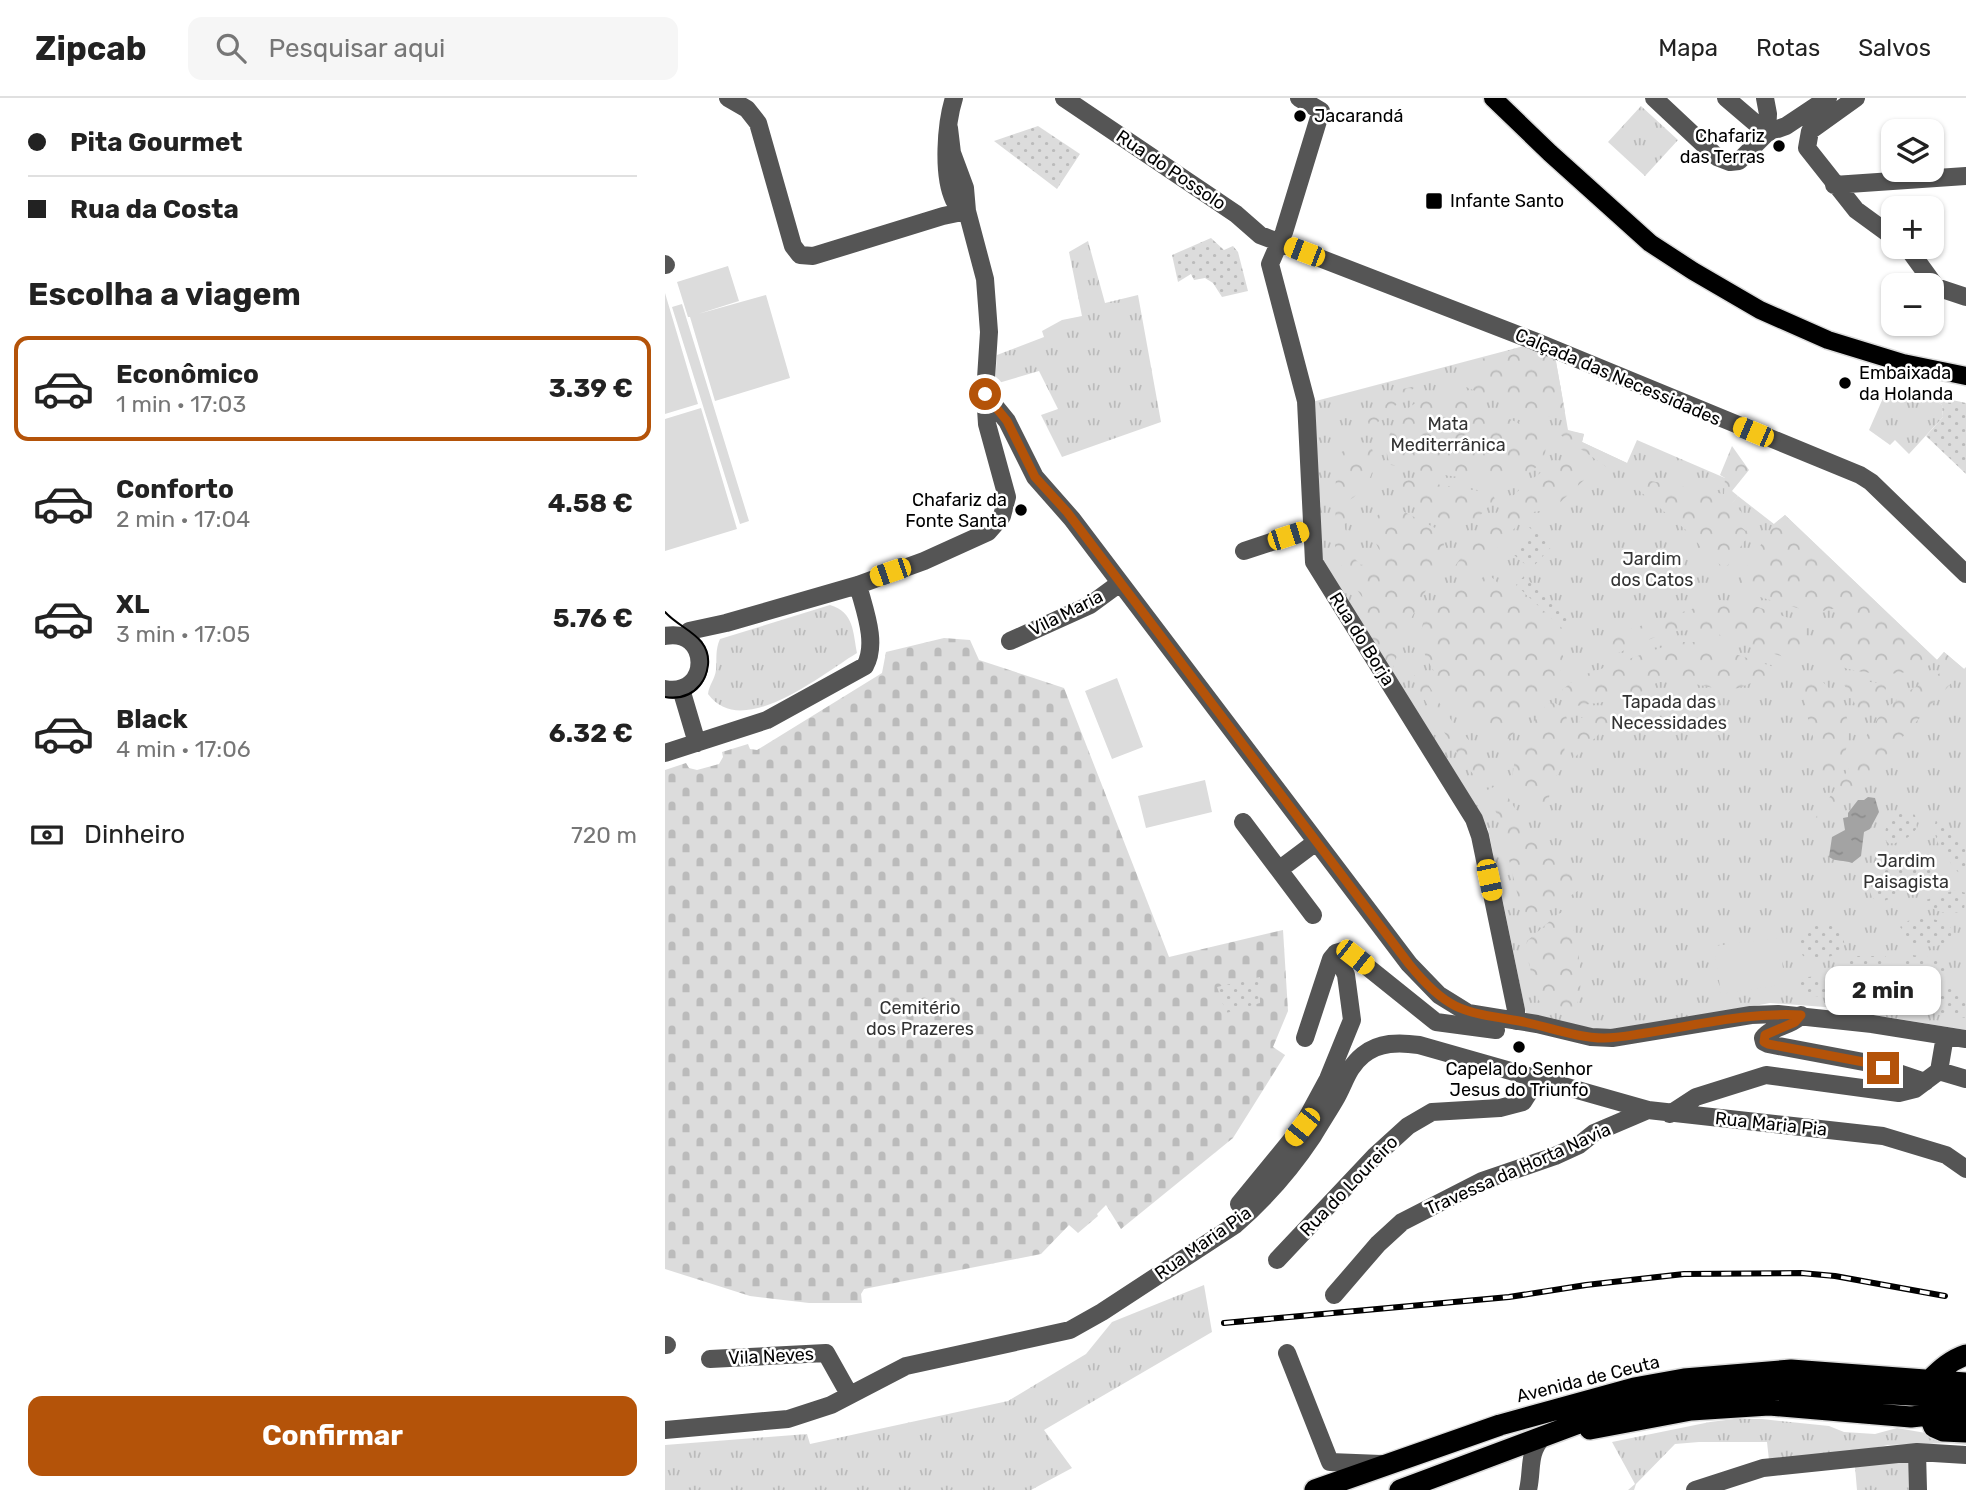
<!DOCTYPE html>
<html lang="pt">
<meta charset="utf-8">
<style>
:root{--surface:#fff;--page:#f6f6f6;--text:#222;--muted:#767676;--line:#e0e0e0;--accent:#b45309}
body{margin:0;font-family:Rubik,sans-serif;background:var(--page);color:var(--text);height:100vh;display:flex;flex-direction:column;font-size:26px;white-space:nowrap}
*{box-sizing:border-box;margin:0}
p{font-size:23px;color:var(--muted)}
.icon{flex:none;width:38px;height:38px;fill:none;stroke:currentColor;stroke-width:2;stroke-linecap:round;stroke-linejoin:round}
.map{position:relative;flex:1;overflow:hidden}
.panel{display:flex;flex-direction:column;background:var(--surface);width:665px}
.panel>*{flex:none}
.banner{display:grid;align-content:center;height:154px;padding:0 28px;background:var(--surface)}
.buttons{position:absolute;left:1216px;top:21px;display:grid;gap:14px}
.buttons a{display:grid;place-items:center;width:63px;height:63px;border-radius:14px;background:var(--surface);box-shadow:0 2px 5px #0004;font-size:35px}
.end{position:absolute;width:32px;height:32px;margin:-16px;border:9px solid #b45309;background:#fff;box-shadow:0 0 0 4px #fff}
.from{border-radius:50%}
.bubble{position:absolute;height:49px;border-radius:14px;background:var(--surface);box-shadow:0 2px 5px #0004;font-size:23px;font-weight:700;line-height:49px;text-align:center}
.car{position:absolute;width:21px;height:42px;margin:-21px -10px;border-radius:9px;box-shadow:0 0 5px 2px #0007;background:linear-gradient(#f5c518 24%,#345 0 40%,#f5c518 0 76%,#345 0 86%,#f5c518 0)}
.banner b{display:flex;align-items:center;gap:24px;height:66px;font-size:26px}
.banner b+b{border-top:2px solid var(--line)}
.banner i{width:18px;height:18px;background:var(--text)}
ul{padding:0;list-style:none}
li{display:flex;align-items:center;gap:21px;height:105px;margin:0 14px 10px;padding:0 14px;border:4px solid transparent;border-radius:14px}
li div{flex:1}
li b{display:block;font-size:26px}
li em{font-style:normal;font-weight:700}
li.on{border-color:var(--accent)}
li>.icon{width:63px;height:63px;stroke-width:1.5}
h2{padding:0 28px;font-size:32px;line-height:84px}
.pay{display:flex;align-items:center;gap:18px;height:77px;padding:0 28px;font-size:26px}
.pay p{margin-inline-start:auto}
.cta{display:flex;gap:14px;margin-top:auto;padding:14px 28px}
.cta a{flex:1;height:80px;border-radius:14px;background:var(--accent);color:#fff;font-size:28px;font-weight:700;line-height:80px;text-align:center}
header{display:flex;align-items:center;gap:42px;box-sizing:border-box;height:98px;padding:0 35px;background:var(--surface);border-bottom:2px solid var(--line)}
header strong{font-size:33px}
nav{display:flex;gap:38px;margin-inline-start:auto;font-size:24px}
.search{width:490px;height:63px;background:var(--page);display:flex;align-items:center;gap:18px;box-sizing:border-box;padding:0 24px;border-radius:14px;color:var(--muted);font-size:26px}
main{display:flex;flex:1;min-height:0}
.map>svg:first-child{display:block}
</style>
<header>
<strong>Zipcab</strong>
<div class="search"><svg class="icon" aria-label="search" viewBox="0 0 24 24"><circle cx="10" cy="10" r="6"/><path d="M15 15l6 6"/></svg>Pesquisar aqui</div>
<nav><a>Mapa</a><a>Rotas</a><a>Salvos</a></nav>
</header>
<main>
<section class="panel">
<div class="banner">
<b><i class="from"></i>Pita Gourmet</b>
<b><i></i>Rua da Costa</b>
</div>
<h2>Escolha a viagem</h2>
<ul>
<li class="on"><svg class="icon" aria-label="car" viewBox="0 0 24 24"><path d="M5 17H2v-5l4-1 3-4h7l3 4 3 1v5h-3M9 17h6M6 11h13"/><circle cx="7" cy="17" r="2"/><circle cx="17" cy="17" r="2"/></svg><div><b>Econômico</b><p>1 min · 17:03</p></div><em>3.39 €</em></li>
<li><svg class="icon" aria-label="car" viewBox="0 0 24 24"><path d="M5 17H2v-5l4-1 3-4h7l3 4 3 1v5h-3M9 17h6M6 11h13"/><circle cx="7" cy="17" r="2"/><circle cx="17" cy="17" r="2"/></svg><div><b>Conforto</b><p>2 min · 17:04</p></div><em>4.58 €</em></li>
<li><svg class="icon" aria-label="car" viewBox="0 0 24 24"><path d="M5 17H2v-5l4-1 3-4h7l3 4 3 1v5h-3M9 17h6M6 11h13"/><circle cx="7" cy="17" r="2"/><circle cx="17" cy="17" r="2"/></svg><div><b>XL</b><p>3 min · 17:05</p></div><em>5.76 €</em></li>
<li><svg class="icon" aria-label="car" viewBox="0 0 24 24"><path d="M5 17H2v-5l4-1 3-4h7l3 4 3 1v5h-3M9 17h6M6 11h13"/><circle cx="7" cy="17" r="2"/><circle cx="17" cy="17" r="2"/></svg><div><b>Black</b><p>4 min · 17:06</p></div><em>6.32 €</em></li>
</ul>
<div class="pay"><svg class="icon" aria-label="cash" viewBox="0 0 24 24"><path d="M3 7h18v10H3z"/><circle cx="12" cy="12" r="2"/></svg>Dinheiro<p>720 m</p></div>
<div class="cta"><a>Confirmar</a></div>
</section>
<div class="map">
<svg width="1301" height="1392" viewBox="0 0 1301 1392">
<defs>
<pattern id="grass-tufts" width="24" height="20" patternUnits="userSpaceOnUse" patternTransform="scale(1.75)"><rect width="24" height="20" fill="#dcdcdc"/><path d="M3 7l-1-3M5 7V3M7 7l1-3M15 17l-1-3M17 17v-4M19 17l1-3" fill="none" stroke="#bbb"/></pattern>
<pattern id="forest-crowns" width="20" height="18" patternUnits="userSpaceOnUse" patternTransform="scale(1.75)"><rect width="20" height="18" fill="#dcdcdc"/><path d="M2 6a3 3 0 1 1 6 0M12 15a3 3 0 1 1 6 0" fill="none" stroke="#bbb"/></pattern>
<pattern id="cemetery-stones" width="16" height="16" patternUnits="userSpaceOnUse" patternTransform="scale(1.75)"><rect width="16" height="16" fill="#dcdcdc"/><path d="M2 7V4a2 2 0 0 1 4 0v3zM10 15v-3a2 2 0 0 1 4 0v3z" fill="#bbb"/></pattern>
<pattern id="garden-dots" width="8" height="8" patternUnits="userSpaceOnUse" patternTransform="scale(1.75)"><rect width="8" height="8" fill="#dcdcdc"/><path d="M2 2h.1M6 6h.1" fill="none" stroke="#bbb" stroke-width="1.8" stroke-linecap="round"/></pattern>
<pattern id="water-ripples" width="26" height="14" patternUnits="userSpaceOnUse" patternTransform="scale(1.75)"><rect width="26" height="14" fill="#a3a3a3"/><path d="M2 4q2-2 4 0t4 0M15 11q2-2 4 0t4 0" fill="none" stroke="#8b8b8b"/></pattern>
</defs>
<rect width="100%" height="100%" fill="#fff"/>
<path fill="url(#grass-tufts)" d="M 976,8 L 1013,42 L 980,78 L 943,44 Z
M 423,143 L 440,205 L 473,197 L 496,324 L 397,359 L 376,317 L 393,311 L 374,273 L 330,286 L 332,257 L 379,239 L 377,233 L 397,222 L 417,218 L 404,154 Z
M 859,248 L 890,258 L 903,332 L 919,336 L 917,344 L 962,365 L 972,342 L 1060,380 L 1066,406 L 1073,398 L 1109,426 L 1120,417 L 1272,562 L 1279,554 L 1299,571 L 1301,569 L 1301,932 L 1160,909 L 1105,905 L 946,935 L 861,916 L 823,731 L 654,461 L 647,304 Z
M 1222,291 L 1273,299 L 1270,302 L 1277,307 L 1278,319 L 1244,356 L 1230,342 L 1225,347 L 1204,332 Z
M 165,507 C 189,514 188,534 192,555 C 157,576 77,643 43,596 C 44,587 50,581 51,572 C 52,561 50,552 55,541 Z
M 539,1187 L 547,1234 L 379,1332 L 407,1370 L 366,1392 L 0,1392 L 0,1347 L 142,1336 L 145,1346 L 343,1303 L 421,1256 L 447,1224 Z
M 1069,1321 L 1097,1321 L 1164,1328 L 1179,1334 L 1210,1336 L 1232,1330 L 1301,1342 L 1301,1347 L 1287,1345 L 1223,1347 L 1169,1359 L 1104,1362 L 1102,1344 L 1034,1344 L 1010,1346 L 971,1386 L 969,1392 L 963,1392 L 970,1386 L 947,1344 L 1045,1324 Z
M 1246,1362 L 1249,1392 L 1192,1392 L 1190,1369 Z"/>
<path fill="url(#forest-crowns)" d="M 859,248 L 890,258 L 900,314 L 887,319 L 866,317 L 794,286 L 809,280 L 807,264 Z
M 751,288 L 711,326 L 704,329 L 701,312 L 722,306 L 720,295 Z
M 772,296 L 792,297 L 875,335 L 881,342 C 886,408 760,372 726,367 C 714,347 729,322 746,308 C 753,303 764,300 772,296 Z
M 903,333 L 919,336 L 917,344 L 962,365 L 957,371 L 946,372 L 894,336 L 895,333 Z
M 695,344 L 705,346 C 716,367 703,392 683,403 L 693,420 L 679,426 L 687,458 L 696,467 L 716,455 C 702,428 699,423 728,408 L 772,431 L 778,440 L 780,456 L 739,534 L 726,577 L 686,513 L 699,502 L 670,458 L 671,357 Z
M 1067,348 L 1084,372 L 1067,393 L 1073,398 L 1066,407 L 1077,414 L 1070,424 L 1081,433 L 1089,423 L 1092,425 L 1063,467 L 1058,469 L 1039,454 L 1028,438 L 970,389 L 974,381 L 1059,396 L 1060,380 L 1055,377 Z
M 908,361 L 918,367 L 921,374 L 919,382 L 888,411 L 868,414 L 854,425 L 818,467 L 806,476 L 789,478 L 786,474 C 809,439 865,366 908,361 Z
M 749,380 L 751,383 L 827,395 L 830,401 C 822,409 813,423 801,426 C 784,430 736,402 737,384 Z
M 1120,417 L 1272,562 L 1279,554 L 1299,571 L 1214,665 L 1147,733 L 1145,728 L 1183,672 L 1204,633 L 1219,612 L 1242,594 L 1282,571 L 1272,562 C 1249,582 1189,578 1163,563 C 1157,560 1155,556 1155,550 C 1152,528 1176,524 1192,519 L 1189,506 L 1149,515 L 1085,496 L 1079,488 L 1076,478 L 1109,426 Z
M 822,475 L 844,495 L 851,487 L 898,531 L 894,548 L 901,566 L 860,614 L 846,639 L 836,648 C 815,638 762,572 757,548 C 754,534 759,514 769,503 C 792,475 801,499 822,475 Z
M 1054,502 L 1090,508 L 1135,524 C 1148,544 1144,559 1119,559 C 1086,549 1048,528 1013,533 C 992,536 970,548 951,556 L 947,554 C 945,544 950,540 957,534 Z
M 1012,544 L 1034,544 L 1109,569 L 1111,573 L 1108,576 L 1074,590 L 1058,592 L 1025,585 L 993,584 L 966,600 L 911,608 L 903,603 L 897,592 L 913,579 Z
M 752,575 L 757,576 C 767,592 776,609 787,623 C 800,640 822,656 825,678 L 817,685 C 805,679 753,594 748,579 Z
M 1148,579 C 1157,581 1163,589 1169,596 C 1198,631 1180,665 1154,695 L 1151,696 C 1154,687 1156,678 1156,668 C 1155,650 1125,589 1148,579 Z
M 1179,580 L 1219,586 L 1221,590 C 1218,600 1210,612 1199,616 L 1194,613 L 1177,583 Z
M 890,605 L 899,611 L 902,621 L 898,669 L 888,682 L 882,708 L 872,715 C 866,709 858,702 853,695 C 836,670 866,625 882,606 Z
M 955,616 L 908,661 L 915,620 Z
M 833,687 L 836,689 C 845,701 852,715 861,726 C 877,745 922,764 917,790 L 871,821 L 864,828 L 857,826 L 856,811 L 834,720 L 820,693 Z
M 898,814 L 905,818 C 912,843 922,887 910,911 L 876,905 L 871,899 L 861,850 L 862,843 L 893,816 Z"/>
<path fill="url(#cemetery-stones)" d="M 279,540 L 305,542 L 314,562 L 399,590 L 504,859 L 618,832 L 623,913 L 608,949 L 620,957 L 568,1040 L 456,1131 L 441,1107 L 432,1116 L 433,1118 L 413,1135 L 404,1127 L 376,1156 L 199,1191 L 196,1196 L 197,1205 L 144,1205 L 85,1198 L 0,1171 L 0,672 L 21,665 L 24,670 L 32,672 L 54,666 L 58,659 L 57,654 L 83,646 L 85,651 L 92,652 L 217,575 L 221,554 Z"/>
<path fill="url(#garden-dots)" d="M 373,28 L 415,56 L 392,91 L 329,43 Z
M 546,140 L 559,152 L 568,148 L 573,154 L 583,193 L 557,199 L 548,185 L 540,180 L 529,182 L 526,176 L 513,184 L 507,157 Z
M 1273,299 L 1301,305 L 1301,376 L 1261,338 L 1278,319 L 1277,307 L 1270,302 Z
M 867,426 L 889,446 L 866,471 L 849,457 L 869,434 L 864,429 Z
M 859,478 L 904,521 L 896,529 L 851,487 Z
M 1237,710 L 1250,717 L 1252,730 C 1244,740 1235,747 1222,745 C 1217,731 1224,715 1237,710 Z
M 1271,722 L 1301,751 L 1301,774 L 1297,779 C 1285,764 1264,742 1271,722 Z
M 1248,753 C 1266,758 1273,762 1278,781 L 1272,786 L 1251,789 L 1217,804 C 1207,803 1206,797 1203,788 C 1214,768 1224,756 1248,753 Z
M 1290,792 L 1301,795 L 1299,812 C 1284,819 1269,814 1258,803 Z
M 1257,819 C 1269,821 1280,823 1288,832 C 1285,852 1257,852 1242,842 L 1241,836 L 1235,829 L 1246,821 Z
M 1157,826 L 1170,828 C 1176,836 1183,844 1177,854 C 1162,860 1153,863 1138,858 C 1128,838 1135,828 1157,826 Z
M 1247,857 L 1271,860 L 1280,868 L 1280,873 L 1272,880 L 1239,881 C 1231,876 1233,871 1235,863 Z
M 1192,858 L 1220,858 L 1227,864 C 1223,891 1185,893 1170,875 L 1170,869 L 1182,861 Z
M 1152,878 L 1181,895 L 1190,895 L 1214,890 L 1259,894 L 1268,890 L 1288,891 L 1301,899 L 1301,920 L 1136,896 L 1133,888 L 1134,883 L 1143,879 Z
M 595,879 L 595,905 L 561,915 L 552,889 Z"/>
<path fill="#dcdcdc" d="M 63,168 L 74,203 L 33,216 L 101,197 L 125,280 L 50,303 L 25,219 L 23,219 L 12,184 Z
M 0,195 L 33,306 L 0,316 Z
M 17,206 L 84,423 L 75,426 L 7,209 Z
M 36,310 L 72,431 L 0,453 L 0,321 Z
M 452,580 L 478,649 L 447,661 L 420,593 Z
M 540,682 L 547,714 L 481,730 L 473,698 Z
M 1114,840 L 1120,886 L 1056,896 L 1049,848 Z"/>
<path fill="url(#water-ripples)" d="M 1203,699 L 1210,700 L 1214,714 L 1205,731 L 1199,734 L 1196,758 L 1187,765 C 1179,762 1171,764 1164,759 L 1167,739 L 1180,732 L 1178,720 L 1183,719 L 1183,715 L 1193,702 L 1199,702 Z"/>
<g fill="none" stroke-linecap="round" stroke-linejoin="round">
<defs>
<path id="major" d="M 828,0 L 885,55 L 985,145 L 1028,173 L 1095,212 L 1163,242 L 1238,265 L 1301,278"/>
<path id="highway" d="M 1301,1257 C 1286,1262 1276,1271 1265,1282 L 1264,1317 L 1269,1329 L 1278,1333 L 1301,1334
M 925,1331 L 1026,1312 L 1104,1307 L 1246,1319 L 1282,1315 L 1301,1317
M 650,1392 L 835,1327 L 969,1290 L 1019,1281 L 1126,1272 L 1301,1285
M 735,1392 L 949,1312 L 1025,1296 L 1135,1291 L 1301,1300"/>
</defs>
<use href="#major" stroke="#dbdbdb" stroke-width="21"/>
<use href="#highway" stroke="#dbdbdb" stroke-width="24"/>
<path stroke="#555" stroke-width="18" d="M 63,0 L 82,11 L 93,25 L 128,148 L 135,157 L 148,158 L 278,118 L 302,113
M 289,0 C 281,25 277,77 289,102 C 292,107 297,110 302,113
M 399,0 L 571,116 L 595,137 L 869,243 L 1195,377 L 1206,384 L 1301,476
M 634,0 L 656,13 L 619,134 L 605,166 L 641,303 L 649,464 L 809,721 L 815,738 L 851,912 L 851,923
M 989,0 L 1052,59 L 1065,64 L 1074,63 L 1102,35 L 1121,28 L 1163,0
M 1061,0 L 1102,35
M 1100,0 L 1103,16 L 1102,35
M 1191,0 L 1145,33 L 1142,50 L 1191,112 L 1228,139
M 284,30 L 287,55 L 300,90 L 302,113 L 320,181 L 324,234 L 320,296 L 342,323 L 370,379 L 407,421 L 744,866 L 774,897 L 803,915 L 872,926 L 926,939 L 947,940 L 1086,917 L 1113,916 L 1207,926 L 1301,941
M 1169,87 L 1301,78
M 1242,149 L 1271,189 L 1301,199
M 0,166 L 1,167
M 579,453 L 646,431
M 0,538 C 45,529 47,599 0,591
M 18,539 L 24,533 L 61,525 L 193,487 L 259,463 L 323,434 L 337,418 L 342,399 L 322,326 L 320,296
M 345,543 L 425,507 L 455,485
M 16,591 L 32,645
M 0,655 L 102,622 L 200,568 C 213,545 199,511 193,487
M 578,724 L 648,817
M 615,771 L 651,744
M 1136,917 C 1126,929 1107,928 1098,940 L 1099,944 L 1103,946 L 1204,965 L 1260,984
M 640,940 L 666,861 L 671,855
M 1274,973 L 1301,981
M 1005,1016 L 1031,999 L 1101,977 L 1234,995 L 1250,991 L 1274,973 L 1280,938
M 574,1106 L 637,1029 L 663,981 L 687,922 L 681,877 L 671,855 L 678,853 L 690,859 L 771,924 L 831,932
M 612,1162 L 710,1058 L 743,1028 L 767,1014 L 835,1010 L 858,1004 L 872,982
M 669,1197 L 713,1146 L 737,1124 L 817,1083 L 890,1058 L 914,1047 L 929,1035 L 983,1012
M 0,1247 L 2,1247
M 622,1255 L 665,1364 L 716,1366
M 45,1261 L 161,1255 L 184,1296
M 0,1332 L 123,1321 L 166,1307 L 241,1268 L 405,1232 L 437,1214 L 570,1127 C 600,1101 626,1071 648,1038 C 655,1026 663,1014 670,1002 C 680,985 682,970 698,957 C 714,944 734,944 754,947 L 983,1012 L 1218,1038 L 1281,1057 L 1301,1071
M 1252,1354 L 1253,1392
M 863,1392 C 868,1370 862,1357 878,1338
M 1030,1392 L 1098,1370 L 1252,1354 L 1301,1357"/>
<use href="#major" stroke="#000" stroke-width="18"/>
<use href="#highway" stroke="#000" stroke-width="21"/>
<path stroke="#000" stroke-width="2" d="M 0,514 C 16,532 46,538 43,567 C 42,575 40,581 35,587 C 26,598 13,601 0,599"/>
<defs>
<path id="rail" d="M 559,1225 L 844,1199 L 921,1187 L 1019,1176 L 1136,1175 L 1170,1178 L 1280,1198"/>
</defs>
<use href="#rail" stroke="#000" stroke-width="6"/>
<use href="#rail" stroke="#fff" stroke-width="3.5" stroke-dasharray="10" stroke-linecap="butt"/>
</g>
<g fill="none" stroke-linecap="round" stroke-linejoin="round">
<path stroke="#b45309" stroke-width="9" d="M 320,296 L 342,323 L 370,379 L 402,414 L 744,866 C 782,913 798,914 854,923 C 882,928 911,940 939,940 C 953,940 967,937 981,935 C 1033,927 1084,914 1136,917 L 1130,924 L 1100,937 L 1099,944 L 1103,946 L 1204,965 L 1218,970"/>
</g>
<g fill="#000" stroke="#fff" stroke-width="2.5">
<circle cx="635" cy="18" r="7"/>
<circle cx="1114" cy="48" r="7"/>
<rect x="760" y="94" width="18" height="18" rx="3.5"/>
<circle cx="1180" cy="285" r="7"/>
<circle cx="356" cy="412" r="7"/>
<circle cx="854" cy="949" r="7"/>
</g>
<g text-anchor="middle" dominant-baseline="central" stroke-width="5" stroke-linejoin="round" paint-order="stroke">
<g font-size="18" fill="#000" stroke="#fff" text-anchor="start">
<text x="649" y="18">Jacarandá</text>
<text x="1100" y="38" text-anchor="end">Chafariz<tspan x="1100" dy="21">das Terras</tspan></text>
<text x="785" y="103">Infante Santo</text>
<text x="1194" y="275">Embaixada<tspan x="1194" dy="21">da Holanda</tspan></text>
<text x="342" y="402" text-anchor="end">Chafariz da<tspan x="342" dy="21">Fonte Santa</tspan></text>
<text x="854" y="971" text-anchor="middle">Capela do Senhor<tspan x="854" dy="21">Jesus do Triunfo</tspan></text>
</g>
<g font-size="18" fill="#000" stroke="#fff">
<text transform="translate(506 72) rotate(34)">Rua do Possolo</text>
<text transform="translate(953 279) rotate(23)">Calçada das Necessidades</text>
<text transform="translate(401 515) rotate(-27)">Vila Maria</text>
<text transform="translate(697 541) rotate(58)">Rua do Borja</text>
<text transform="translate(1106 1026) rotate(6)">Rua Maria Pia</text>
<text transform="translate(853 1071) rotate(-24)">Travessa da Horta Navia</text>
<text transform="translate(684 1088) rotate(-46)">Rua do Loureiro</text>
<text transform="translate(538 1145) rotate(-35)">Rua Maria Pia</text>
<text transform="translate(106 1258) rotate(-3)">Vila Neves</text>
<text transform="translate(923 1281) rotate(-14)">Avenida de Ceuta</text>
</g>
<g font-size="18" fill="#333" stroke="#fff">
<text x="783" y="326">Mata<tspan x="783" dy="21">Mediterrânica</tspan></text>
<text x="987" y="461">Jardim<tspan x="987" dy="21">dos Catos</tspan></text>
<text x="1004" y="604">Tapada das<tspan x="1004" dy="21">Necessidades</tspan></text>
<text x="1241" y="763">Jardim<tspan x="1241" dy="21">Paisagista</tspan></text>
<text x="255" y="910">Cemitério<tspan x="255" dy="21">dos Prazeres</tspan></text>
</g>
</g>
</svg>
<div class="buttons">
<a><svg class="icon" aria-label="layers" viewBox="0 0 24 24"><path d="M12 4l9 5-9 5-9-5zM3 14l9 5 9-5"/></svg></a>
<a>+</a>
<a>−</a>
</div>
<i class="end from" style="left:320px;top:296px"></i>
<i class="end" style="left:1218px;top:970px"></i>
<div class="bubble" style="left:1160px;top:868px;width:116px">2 min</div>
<i class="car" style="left:639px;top:154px;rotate:291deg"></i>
<i class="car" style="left:1088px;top:334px;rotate:293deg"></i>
<i class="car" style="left:623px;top:438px;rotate:72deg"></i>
<i class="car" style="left:225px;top:474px;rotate:251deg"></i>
<i class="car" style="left:824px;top:782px;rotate:168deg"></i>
<i class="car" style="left:690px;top:859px;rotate:128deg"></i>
<i class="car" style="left:637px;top:1029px;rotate:219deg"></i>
</div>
</main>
